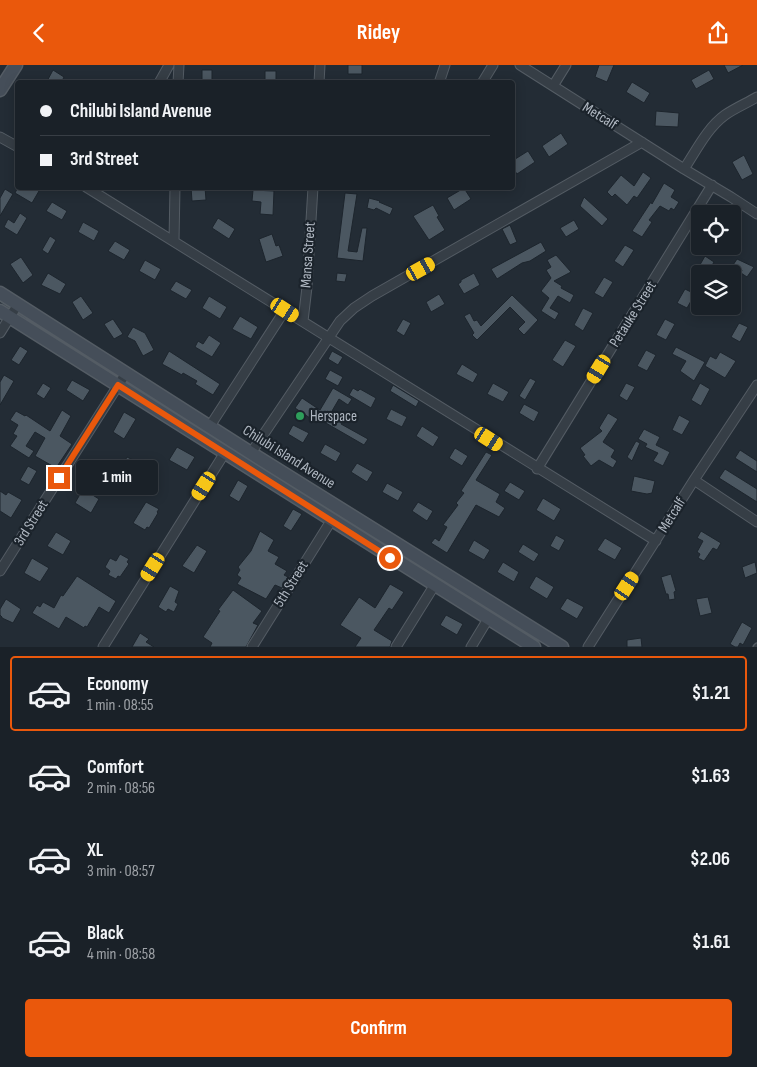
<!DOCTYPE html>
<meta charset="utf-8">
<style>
:root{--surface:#1a2128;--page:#272e34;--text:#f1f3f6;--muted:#9fa3a8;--line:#383e45;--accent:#ea580c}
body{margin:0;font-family:"Sofia Sans Condensed",sans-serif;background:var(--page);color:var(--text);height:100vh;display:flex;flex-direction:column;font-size:19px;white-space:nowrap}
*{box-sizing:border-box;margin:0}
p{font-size:16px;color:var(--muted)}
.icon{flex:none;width:28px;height:28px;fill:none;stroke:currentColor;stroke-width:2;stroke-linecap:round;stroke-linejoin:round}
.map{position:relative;height:582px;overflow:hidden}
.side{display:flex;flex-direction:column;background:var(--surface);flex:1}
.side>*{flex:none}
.top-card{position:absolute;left:15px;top:15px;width:500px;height:110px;border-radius:5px;box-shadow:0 2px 12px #0003,0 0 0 1px var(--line);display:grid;align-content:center;height:110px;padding:0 25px;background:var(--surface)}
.fabs{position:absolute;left:691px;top:140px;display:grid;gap:10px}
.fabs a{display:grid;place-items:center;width:50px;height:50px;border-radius:5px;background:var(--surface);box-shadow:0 2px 12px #0003,0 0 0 1px var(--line);font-size:25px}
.end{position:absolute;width:22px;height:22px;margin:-11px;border:6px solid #ea580c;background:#fff;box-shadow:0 0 0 2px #fff}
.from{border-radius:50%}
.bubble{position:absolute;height:35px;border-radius:5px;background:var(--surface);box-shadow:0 2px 12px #0003,0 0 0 1px var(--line);font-size:16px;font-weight:700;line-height:35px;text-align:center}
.car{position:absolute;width:15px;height:30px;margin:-15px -8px;border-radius:6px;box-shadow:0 0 4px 1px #0007;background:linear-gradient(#f5c518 24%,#345 0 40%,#f5c518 0 76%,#345 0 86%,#f5c518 0)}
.top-card b{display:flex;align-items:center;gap:18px;height:48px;font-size:19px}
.top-card b+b{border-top:1px solid var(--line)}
.top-card i{width:12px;height:12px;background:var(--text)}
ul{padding:9px 0 0;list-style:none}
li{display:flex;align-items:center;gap:15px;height:75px;margin:0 10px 8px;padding:0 15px;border:2px solid transparent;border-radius:5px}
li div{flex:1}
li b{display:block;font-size:19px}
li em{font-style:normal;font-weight:700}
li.on{border-color:var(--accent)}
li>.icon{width:45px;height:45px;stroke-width:1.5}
.primary-button{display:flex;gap:10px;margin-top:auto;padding:10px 25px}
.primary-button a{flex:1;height:58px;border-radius:5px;background:var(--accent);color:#fff;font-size:20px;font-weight:700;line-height:58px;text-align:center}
header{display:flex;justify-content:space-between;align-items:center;height:65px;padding:0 25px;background:var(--accent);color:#fff;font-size:22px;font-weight:700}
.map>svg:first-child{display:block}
</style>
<header><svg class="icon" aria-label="back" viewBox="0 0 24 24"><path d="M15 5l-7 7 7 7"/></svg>Ridey<svg class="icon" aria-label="share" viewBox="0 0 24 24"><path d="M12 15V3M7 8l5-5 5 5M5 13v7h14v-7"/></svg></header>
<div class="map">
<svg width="757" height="582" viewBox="0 0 757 582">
<rect width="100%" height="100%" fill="#232c35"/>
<path fill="#4b5761" stroke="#1d252d" d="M 348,0 L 362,0 L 362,9 L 348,9 Z
M 599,0 L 614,0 L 607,17 L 595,12 Z
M 724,0 L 743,0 L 728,8 Z
M 53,5 L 64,12 L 61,18 L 46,18 Z
M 202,5 L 212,5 L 212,18 L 202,18 Z
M 709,5 L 714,14 L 696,24 L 691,15 Z
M 265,6 L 276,6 L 276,18 L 265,18 Z
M 632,17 L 650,28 L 644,38 L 626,27 Z
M 656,46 L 679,48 L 678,62 L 655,61 Z
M 561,68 L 568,79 L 549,92 L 542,81 Z
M 528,86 L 535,97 L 517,109 L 512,102 L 512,96 Z
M 744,90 L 753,109 L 742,115 L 732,97 Z
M 643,107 L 651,113 L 637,133 L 634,131 L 627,140 L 615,129 L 612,132 L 607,127 L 621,110 L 634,121 Z
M 664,118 L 675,125 L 671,132 L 679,137 L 674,145 L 671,143 L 669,146 L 660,141 L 649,155 L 652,157 L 642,172 L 632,166 L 651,137 L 652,139 Z
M 18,122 L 33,122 L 39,126 L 32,138 L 15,128 Z
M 191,122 L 205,122 L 206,135 L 192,136 Z
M 464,123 L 471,134 L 454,145 L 447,133 Z
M 5,124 L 13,129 L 0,151 L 0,133 Z
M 253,125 L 274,126 L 273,150 L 260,149 L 261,137 L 252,136 Z
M 345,128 L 357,129 L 348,186 L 357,187 L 362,163 L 367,163 L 363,196 L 337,193 Z
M 584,132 L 608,154 L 602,161 L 580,141 Z
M 369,133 L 380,136 L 379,137 L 393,143 L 390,150 L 376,143 L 374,145 L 367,143 Z
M 52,137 L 67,146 L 62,155 L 46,146 Z
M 433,140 L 439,151 L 437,152 L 445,165 L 429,175 L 413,151 Z
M 20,148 L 27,153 L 17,170 L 4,162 L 8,154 L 14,158 Z
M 218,153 L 235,164 L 229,174 L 212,163 Z
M 574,155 L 579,164 L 566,172 L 560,163 Z
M 83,157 L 99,166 L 94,176 L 78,167 Z
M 510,160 L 517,177 L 510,180 L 502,164 Z
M 272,169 L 276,181 L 279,180 L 283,191 L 266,197 L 259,174 Z
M 50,171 L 56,175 L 48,189 L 42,185 Z
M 115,176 L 130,185 L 124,195 L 108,186 Z
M 541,177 L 546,186 L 530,196 L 522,198 L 497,214 L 491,204 Z
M 625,180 L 634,185 L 623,202 L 614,196 Z
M 556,190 L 571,207 L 554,216 L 562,221 L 561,223 L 574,230 L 570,238 L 558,231 L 550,243 L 559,248 L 555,255 L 541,246 L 549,233 L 541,226 L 551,213 L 546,205 L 551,202 L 547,195 Z
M 705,191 L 714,197 L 707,209 L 703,209 L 697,205 Z
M 21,192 L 33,210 L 23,218 L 10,199 Z
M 737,194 L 754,202 L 747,212 L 741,208 L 742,205 L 733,200 Z
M 145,195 L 161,204 L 155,215 L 139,206 Z
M 48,208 L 66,219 L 60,229 L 41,220 Z
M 337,208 L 347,209 L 345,217 L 336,216 Z
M 474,208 L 480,220 L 464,229 L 458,219 L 461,217 L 461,215 Z
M 604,212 L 613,217 L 603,233 L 594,228 Z
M 176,216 L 192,225 L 186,234 L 170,225 Z
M 685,224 L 695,229 L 687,243 L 677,238 Z
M 439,229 L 445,239 L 431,247 L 426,237 Z
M 512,230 L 538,255 L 524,270 L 518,264 L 525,257 L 510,242 L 477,275 L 472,270 L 474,268 L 464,251 L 470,248 L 474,256 L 477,255 L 481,261 Z
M 81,231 L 93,248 L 83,255 L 72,237 Z
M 209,231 L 227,242 L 220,254 L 202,243 Z
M 583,243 L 593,248 L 583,266 L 574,260 Z
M 240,251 L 258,262 L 251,274 L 232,264 Z
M 113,254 L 123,269 L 114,274 L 104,259 Z
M 403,254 L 411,258 L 404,271 L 396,266 Z
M 665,254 L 675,259 L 666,275 L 656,270 Z
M 739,258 L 748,262 L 740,277 L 731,272 Z
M 133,262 L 145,268 L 154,285 L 143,291 L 135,276 L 127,272 Z
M 209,270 L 221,278 L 212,292 L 195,282 L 198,276 L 203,279 Z
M 565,275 L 576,281 L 563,302 L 552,295 Z
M 20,281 L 28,286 L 19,300 L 11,295 Z
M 676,282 L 705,297 L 694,316 L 680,306 L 686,296 L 672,289 Z
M 646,285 L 656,290 L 647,306 L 637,301 Z
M 169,286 L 220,319 L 213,330 L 195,319 L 197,316 L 183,308 L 182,310 L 162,299 Z
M 332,286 L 343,292 L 338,300 L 328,294 Z
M 720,287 L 736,296 L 725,313 L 705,301 L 710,291 L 716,294 Z
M 462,299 L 478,309 L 473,318 L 456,309 Z
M 330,305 L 343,312 L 338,321 L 325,314 Z
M 4,310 L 14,316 L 0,340 L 0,317 Z
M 530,313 L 536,316 L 525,335 L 519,331 Z
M 72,315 L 90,325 L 83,336 L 66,325 Z
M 43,318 L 51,323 L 44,334 L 36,329 Z
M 493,318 L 509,327 L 503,337 L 487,329 Z
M 626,318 L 635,322 L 627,336 L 619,331 Z
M 700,318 L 710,324 L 701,341 L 691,335 Z
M 393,320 L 419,336 L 416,342 L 390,326 Z
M 333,323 L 352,334 L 348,340 L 339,334 L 332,346 L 344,353 L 341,359 L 368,374 L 364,380 L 312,350 L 310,353 L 295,343 L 302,333 L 320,345 Z
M 353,323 L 358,326 L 360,324 L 376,333 L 371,343 L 349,330 Z
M 524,339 L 539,347 L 534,357 L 519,348 Z
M 391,344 L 407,352 L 402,362 L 386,354 Z
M 62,345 L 71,351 L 60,371 L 72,379 L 56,403 L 35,391 L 45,373 L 35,367 L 26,381 L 34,386 L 29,393 L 10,381 L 17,371 L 13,369 L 18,360 L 10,355 L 16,346 L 25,351 L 26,350 L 50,366 Z
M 124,347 L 136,354 L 124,374 L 113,367 Z
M 608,348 L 618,354 L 603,377 L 615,385 L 611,392 L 617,396 L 613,403 L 599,395 L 591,401 L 583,391 L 585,390 L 580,383 L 602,366 L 599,363 Z
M 679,350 L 690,356 L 682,370 L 672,365 Z
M 293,360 L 309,368 L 303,378 L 288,369 Z
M 422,361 L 439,372 L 433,382 L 416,371 Z
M 644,364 L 660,372 L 656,380 L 670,387 L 663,401 L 653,396 L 658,388 L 645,382 L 647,379 L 638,374 Z
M 636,376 L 640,378 L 632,396 L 627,392 Z
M 325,379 L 341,388 L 336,397 L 320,388 Z
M 177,382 L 195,392 L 187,405 L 169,395 Z
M 455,383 L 468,391 L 462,401 L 449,393 Z
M 740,385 L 757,396 L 757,407 L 735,393 Z
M 486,387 L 492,390 L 476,415 L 500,429 L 496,437 L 505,443 L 499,452 L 476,440 L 447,488 L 431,478 L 435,473 L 439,476 L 447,462 L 443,460 L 458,440 L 456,438 L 464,428 L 461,426 Z
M 127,392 L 151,404 L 144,416 L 132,408 L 129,413 L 119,407 Z
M 357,398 L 373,407 L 367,417 L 351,407 Z
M 28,401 L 37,406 L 29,420 L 20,415 Z
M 725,404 L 757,424 L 757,437 L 719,413 Z
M 634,411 L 655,416 L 652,428 L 647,429 L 631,426 Z
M 238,415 L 248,421 L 239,437 L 229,431 Z
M 510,417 L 525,426 L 519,435 L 504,426 Z
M 387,418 L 403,427 L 398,436 L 382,427 Z
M 83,424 L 99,434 L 91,448 L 75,438 Z
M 0,426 L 6,430 L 8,427 L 22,435 L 11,453 L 0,446 Z
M 543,433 L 561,444 L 554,456 L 536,445 Z
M 146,437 L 159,444 L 157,447 L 158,448 L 149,463 L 147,462 L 145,465 L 133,458 Z
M 418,437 L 433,446 L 427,456 L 412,446 Z
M 293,444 L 302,449 L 291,466 L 283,461 Z
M 260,466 L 274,475 L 268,486 L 279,492 L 275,499 L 287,506 L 284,510 L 288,512 L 282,523 L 275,520 L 266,534 L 237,519 L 241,513 L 237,510 L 240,505 L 238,502 L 251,486 Z
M 701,466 L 721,478 L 717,485 L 713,483 L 704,496 L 698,493 L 700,489 L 697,487 L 703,476 L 697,473 Z
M 56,467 L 71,476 L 63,490 L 47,481 Z
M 556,470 L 565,475 L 559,486 L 550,481 Z
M 605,473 L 622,483 L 615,495 L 597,485 Z
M 474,475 L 490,485 L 484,495 L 468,486 Z
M 523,479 L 539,489 L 534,497 L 518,487 Z
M 197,480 L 207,486 L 194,508 L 182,501 Z
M 120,489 L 129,494 L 127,497 L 129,499 L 120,512 L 118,511 L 116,514 L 108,510 L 110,506 L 105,502 L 110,493 L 116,496 Z
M 32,493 L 49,503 L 40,517 L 24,508 Z
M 503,497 L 519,507 L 514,517 L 497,507 Z
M 755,497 L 757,508 L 745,513 L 742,502 Z
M 671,509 L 676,526 L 674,527 L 675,534 L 669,535 L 668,529 L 666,529 L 661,512 Z
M 77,511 L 116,536 L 109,548 L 99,542 L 87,562 L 85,561 L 84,563 L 66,552 L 59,564 L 32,548 L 37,540 L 40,542 L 43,537 L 54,543 L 61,530 L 63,531 Z
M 536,511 L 554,522 L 547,534 L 529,523 Z
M 390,519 L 404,527 L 392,545 L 389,543 L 374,565 L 392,576 L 390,582 L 355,582 L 361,573 L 340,560 L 359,532 L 375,543 Z
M 170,521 L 179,526 L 175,537 L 178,539 L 174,547 L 168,544 L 166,547 L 158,542 Z
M 233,525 L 262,546 L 253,558 L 258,560 L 246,582 L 210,582 L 212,578 L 203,572 L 220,546 L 218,545 Z
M 708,532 L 712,548 L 700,551 L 696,534 Z
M 567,533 L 584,542 L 577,554 L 560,544 Z
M 6,534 L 21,544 L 13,558 L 2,553 L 2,552 L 0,550 L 0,544 Z
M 446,550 L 463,559 L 457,570 L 440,560 Z
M 742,557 L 752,563 L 743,580 L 740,578 L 738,582 L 735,582 L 730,579 Z
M 140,568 L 149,574 L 146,577 L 154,582 L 132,582 Z
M 641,573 L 642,582 L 627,582 L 627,575 Z"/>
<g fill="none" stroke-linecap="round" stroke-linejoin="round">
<defs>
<path id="lane" d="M 756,582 L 757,581"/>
<path id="street" d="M 520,0 L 684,104 L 731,132 L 757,149
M 159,18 L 169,0
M 178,18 L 179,0
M 319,18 L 320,0
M 439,18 L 445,0
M 482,18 L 493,0
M 553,21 L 566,0
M 0,72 L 18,82
M 684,104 C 696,86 707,63 725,50 C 735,43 747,38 757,32
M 86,122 L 656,476
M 174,176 L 175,122
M 303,256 L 307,222 L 313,122
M 0,268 L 18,239
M 210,361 L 285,245
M 251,388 L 340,256 L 354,243 L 372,231 L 642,77
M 537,404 L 712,120
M 694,415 L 757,457
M 0,506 L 126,308
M 103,582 L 224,389
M 252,582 L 331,456
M 396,582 L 434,521
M 471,582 L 488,554
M 588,582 L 694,415 L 757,320"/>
<path id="secondary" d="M 0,25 L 16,0
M 0,228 L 251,388 L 562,582
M 0,246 L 534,582"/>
</defs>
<use href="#lane" stroke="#545c64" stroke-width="7"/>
<use href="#street" stroke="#545c64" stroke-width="11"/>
<use href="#secondary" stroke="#545c64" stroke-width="15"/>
<use href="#lane" stroke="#363e46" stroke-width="4.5"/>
<use href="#street" stroke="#363e46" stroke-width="9"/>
<use href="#secondary" stroke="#454e59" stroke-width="12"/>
</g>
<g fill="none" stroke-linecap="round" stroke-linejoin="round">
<path stroke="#ea580c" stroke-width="6" d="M 59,413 L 118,320 L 390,493"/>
</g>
<circle fill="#2e9e5b" stroke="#1b232b" stroke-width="2" cx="300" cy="351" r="5"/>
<g text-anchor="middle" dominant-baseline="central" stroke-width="4.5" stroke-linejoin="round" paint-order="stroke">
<g font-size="15" fill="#b1b9c3" stroke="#1b232b">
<text transform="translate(600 51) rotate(32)">Metcalf</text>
<text transform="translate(308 190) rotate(-86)">Mansa Street</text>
<text transform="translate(633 249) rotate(-58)">Petauke Street</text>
<text transform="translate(289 392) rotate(32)">Chilubi Island Avenue</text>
<text transform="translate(672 450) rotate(-58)">Metcalf</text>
<text transform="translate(31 458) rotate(-58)">3rd Street</text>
<text transform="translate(291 519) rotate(-58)">5th Street</text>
</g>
<g font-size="15" fill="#b1b9c3" stroke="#1b232b" text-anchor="start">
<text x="310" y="351">Herspace</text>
</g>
</g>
</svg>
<div class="fabs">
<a><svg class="icon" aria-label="locate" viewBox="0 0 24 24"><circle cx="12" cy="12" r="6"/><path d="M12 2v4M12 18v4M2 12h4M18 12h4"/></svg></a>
<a><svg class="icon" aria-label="layers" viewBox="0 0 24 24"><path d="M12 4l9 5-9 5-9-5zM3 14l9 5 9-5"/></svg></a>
</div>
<i class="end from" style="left:390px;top:493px"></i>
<i class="end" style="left:59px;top:413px"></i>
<div class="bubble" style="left:76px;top:395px;width:82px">1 min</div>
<i class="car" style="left:421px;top:204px;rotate:61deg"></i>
<i class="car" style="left:285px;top:245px;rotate:123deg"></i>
<i class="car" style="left:599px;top:304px;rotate:211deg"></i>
<i class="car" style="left:489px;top:374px;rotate:122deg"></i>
<i class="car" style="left:204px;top:421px;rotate:212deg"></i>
<i class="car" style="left:153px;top:502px;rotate:212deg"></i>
<i class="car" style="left:627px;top:521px;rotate:33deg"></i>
<div class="top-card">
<b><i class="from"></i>Chilubi Island Avenue</b>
<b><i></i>3rd Street</b>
</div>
</div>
<section class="side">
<ul>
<li class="on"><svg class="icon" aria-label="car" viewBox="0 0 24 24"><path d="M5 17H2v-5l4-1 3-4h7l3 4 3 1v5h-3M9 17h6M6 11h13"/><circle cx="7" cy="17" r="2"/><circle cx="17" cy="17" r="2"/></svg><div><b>Economy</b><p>1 min · 08:55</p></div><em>$1.21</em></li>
<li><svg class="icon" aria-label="car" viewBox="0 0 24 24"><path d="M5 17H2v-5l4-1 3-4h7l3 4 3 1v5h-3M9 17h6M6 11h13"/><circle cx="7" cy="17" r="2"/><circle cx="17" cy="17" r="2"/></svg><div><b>Comfort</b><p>2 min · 08:56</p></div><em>$1.63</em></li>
<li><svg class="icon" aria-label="car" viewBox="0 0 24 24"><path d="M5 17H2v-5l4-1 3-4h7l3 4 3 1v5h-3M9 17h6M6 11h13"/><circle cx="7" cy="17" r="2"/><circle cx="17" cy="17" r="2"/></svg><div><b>XL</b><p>3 min · 08:57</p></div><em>$2.06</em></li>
<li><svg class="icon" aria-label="car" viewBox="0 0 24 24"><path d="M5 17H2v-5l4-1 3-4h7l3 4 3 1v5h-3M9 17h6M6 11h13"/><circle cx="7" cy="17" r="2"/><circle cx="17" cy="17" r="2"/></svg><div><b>Black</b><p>4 min · 08:58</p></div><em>$1.61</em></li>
</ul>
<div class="primary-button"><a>Confirm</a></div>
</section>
